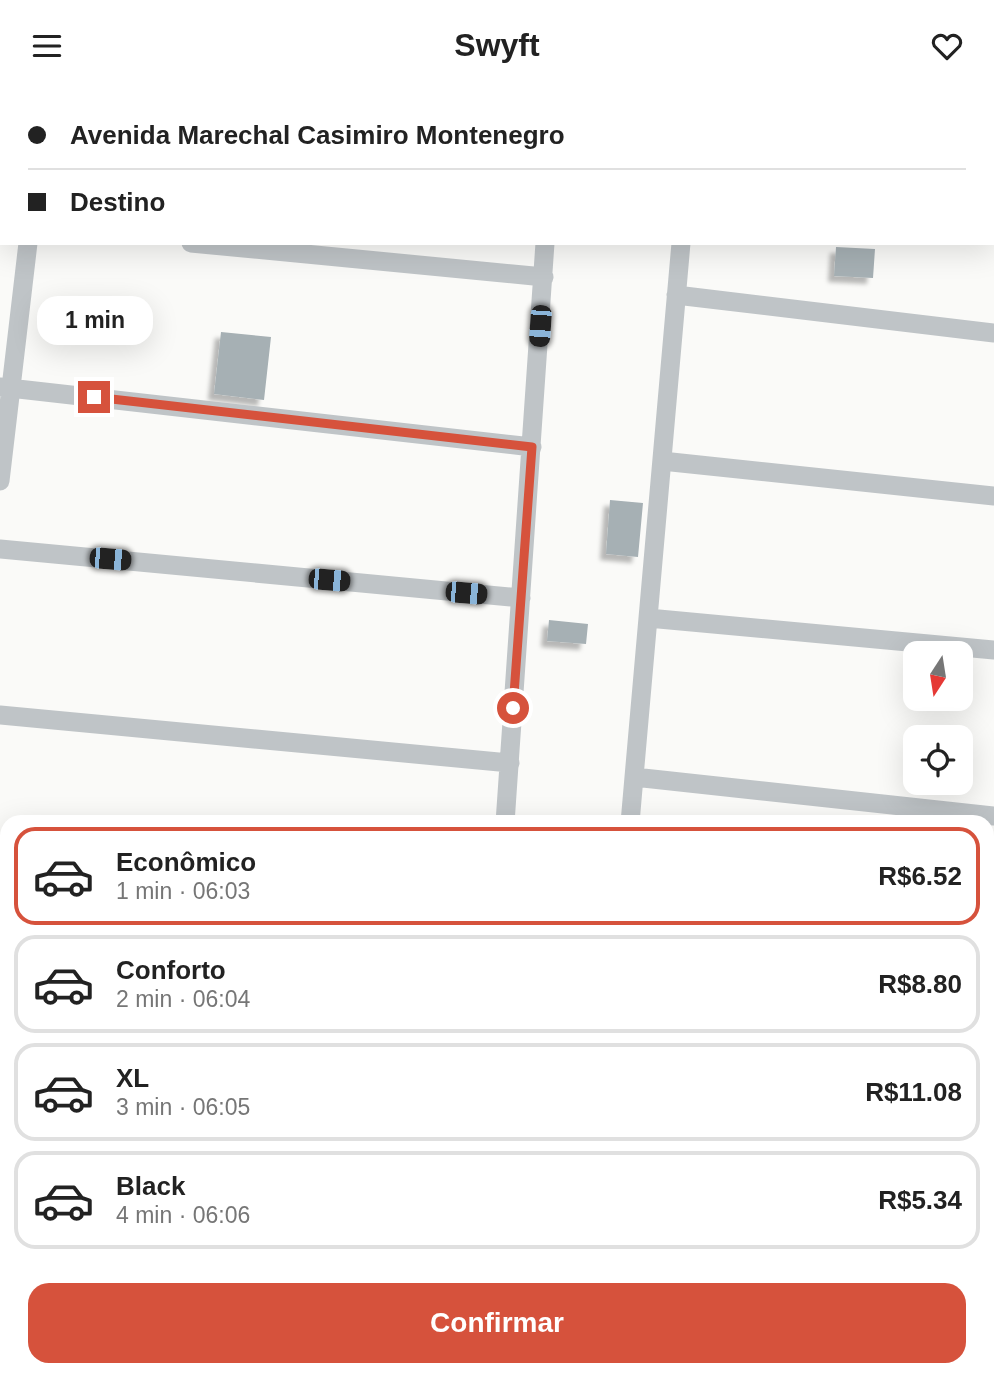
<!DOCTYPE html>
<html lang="pt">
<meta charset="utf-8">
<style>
:root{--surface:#fff;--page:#f2f2f2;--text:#222;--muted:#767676;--line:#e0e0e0;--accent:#d6523c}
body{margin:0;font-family:Helvetica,sans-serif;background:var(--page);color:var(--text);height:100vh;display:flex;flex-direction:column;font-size:26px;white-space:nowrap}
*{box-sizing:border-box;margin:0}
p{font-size:23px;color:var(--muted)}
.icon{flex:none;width:38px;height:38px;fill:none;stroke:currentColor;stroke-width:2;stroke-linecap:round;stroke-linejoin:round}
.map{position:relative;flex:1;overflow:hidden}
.details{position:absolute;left:0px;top:724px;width:994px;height:562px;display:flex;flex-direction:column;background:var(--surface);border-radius:21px 21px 0 0;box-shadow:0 7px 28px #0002}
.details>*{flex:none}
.top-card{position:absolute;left:0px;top:0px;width:994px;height:154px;box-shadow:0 7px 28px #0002;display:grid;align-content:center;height:154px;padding:0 28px;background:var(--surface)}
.needle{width:46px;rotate:192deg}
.buttons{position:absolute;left:903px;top:550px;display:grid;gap:14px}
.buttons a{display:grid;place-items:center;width:70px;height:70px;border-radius:14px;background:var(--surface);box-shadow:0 7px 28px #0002;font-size:35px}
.end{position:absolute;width:32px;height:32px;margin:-16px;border:9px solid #d6523c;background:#fff;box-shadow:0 0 0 4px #fff}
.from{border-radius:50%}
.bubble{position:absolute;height:49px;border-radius:21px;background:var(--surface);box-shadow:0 7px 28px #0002;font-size:23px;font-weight:600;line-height:49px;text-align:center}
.car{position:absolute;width:21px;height:42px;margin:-21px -10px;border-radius:9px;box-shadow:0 0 5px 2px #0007;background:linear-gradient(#222 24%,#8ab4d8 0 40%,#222 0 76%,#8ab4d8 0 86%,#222 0)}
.top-card b{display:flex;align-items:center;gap:24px;height:66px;font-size:26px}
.top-card b+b{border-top:2px solid var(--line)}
.top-card i{width:18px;height:18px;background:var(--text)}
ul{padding:12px 0 0;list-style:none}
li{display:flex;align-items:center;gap:21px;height:98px;margin:0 14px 10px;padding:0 14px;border:4px solid var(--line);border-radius:21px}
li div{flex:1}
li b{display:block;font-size:26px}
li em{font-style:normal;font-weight:600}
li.selected{border-color:var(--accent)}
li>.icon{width:63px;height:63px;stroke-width:1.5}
.action{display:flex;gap:14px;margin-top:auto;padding:14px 28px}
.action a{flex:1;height:80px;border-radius:21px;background:var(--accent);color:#fff;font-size:28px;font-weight:600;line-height:80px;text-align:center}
header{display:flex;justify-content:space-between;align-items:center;height:91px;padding:0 28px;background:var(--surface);font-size:32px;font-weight:600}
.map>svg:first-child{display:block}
</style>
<header><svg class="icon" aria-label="menu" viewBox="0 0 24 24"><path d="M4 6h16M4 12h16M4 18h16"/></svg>Swyft<svg class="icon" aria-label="heart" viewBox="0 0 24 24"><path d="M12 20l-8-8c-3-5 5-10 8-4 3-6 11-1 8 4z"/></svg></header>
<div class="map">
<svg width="994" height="1286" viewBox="0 0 994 1286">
<defs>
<filter id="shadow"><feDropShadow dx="-6" dy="6" stdDeviation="2" flood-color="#0004"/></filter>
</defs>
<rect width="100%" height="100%" fill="#fafaf8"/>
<path fill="#a6b0b4" filter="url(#shadow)" d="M 836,156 L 875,158 L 873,187 L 834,185 Z
M 221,241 L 271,246 L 264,309 L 214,303 Z
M 610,409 L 643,412 L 638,466 L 606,463 Z
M 549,529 L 588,533 L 586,553 L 547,550 Z
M 534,725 L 570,728 L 569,732 L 534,732 Z"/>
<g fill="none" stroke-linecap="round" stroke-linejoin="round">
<path stroke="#babec0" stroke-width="4.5" stroke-dasharray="3.5 3.5" stroke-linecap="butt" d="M 299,1279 L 300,1286"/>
<path stroke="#bfc4c7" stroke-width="19" d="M 200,0 L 222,2
M 37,2 L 37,0
M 554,2 L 554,0
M 694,2 L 694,0
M 992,130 L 994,131
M 0,133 L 2,134
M 191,152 L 544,186
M 676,204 L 994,242
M 0,296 L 532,356
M 662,370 L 994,405
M 0,390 L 28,152
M 0,458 L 521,507
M 648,527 L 994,559
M 0,624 L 510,672
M 634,686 L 681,152
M 505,732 L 545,152
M 630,732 L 634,686 L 994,725
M 0,783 L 7,784
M 987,892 L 994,893
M 0,905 L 7,906"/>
</g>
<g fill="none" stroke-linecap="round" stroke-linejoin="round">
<path stroke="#d6523c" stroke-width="9" d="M 94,306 L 532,356 L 513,617"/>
</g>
</svg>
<div class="buttons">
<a><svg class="needle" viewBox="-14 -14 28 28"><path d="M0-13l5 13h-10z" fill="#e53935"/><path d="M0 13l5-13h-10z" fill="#767676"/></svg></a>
<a><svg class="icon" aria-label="locate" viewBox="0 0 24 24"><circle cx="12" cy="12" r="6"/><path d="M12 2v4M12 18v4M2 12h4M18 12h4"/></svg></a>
</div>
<i class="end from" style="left:513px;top:617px"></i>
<i class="end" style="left:94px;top:306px"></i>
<div class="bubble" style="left:37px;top:205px;width:116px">1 min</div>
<i class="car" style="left:540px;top:235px;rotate:184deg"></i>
<i class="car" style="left:110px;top:468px;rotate:95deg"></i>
<i class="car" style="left:329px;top:489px;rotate:95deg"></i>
<i class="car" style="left:466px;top:502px;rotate:95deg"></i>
<div class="top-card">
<b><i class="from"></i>Avenida Marechal Casimiro Montenegro</b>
<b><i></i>Destino</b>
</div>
<section class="details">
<ul>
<li class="selected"><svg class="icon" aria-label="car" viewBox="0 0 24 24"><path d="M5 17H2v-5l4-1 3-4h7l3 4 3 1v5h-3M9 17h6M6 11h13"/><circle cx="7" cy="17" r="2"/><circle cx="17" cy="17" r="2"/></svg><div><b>Econômico</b><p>1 min · 06:03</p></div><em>R$6.52</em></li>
<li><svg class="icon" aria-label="car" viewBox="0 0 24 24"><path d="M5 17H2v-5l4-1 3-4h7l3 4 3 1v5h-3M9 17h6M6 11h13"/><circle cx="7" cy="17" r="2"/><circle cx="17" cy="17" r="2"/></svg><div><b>Conforto</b><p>2 min · 06:04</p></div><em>R$8.80</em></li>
<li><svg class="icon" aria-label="car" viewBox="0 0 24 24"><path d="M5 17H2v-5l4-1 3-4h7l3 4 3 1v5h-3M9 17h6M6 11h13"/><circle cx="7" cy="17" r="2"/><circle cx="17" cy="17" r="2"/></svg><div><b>XL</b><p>3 min · 06:05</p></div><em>R$11.08</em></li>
<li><svg class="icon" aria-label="car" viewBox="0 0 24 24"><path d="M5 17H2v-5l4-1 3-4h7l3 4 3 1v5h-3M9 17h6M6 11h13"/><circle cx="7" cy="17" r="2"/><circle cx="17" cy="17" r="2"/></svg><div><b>Black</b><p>4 min · 06:06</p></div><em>R$5.34</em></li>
</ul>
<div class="action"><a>Confirmar</a></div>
</section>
</div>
